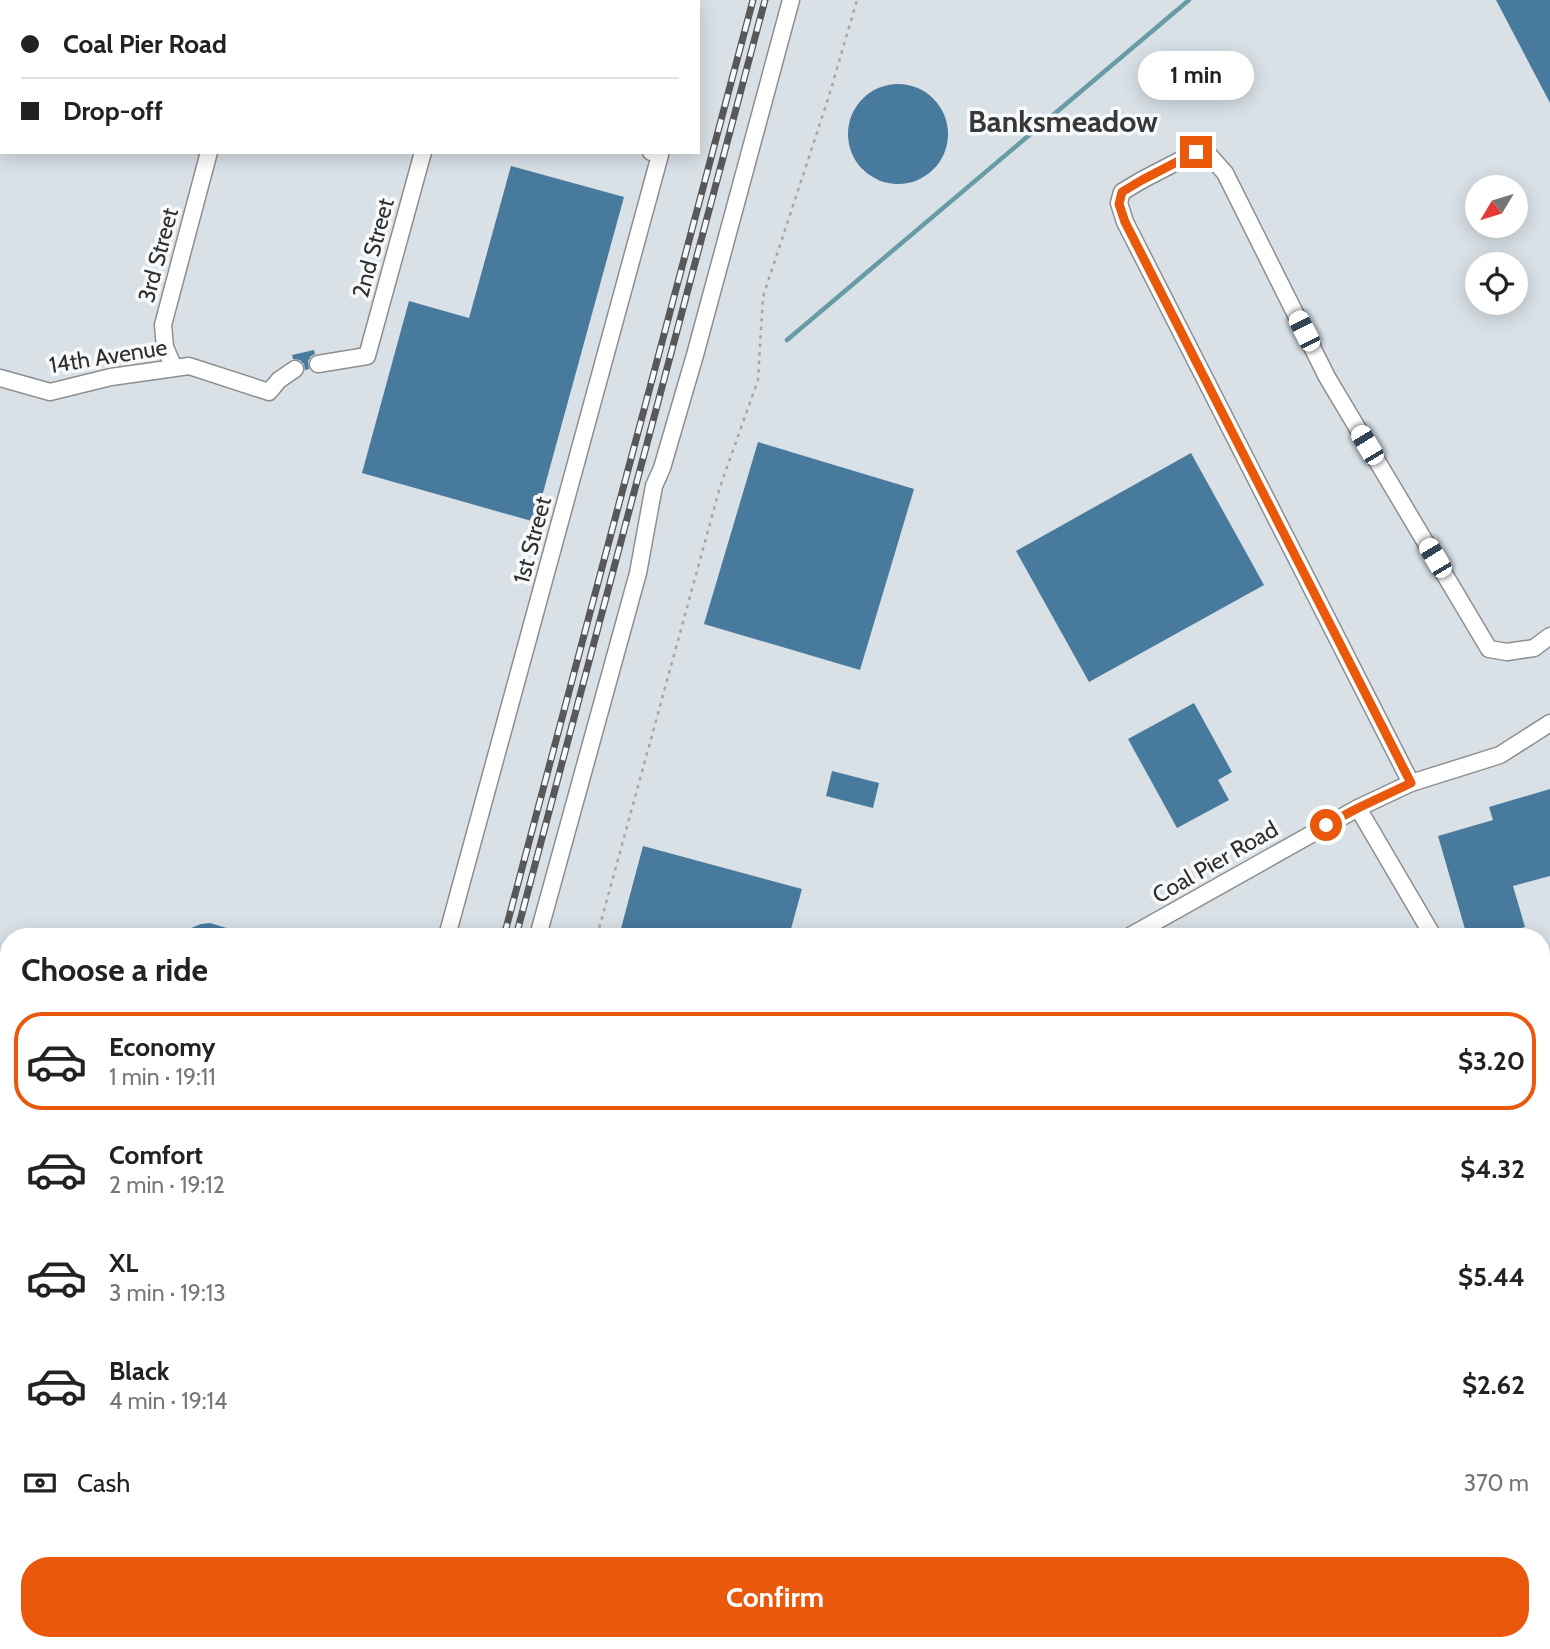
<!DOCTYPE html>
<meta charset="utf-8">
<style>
:root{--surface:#fff;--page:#f2f2f2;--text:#222;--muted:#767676;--line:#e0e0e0;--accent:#ea580c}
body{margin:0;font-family:Cabin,sans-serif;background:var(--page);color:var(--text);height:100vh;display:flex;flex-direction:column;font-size:26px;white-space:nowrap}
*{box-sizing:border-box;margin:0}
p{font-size:23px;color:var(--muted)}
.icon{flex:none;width:38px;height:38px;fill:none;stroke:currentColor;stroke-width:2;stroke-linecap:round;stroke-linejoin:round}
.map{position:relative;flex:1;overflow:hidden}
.drawer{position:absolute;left:0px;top:928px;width:1550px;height:723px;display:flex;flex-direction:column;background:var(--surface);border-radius:28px 28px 0 0;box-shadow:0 4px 18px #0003}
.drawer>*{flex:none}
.guide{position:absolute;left:0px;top:0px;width:700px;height:154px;box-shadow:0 4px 18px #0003;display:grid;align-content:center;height:154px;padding:0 21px;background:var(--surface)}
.needle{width:46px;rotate:232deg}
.fabs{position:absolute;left:1465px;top:175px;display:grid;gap:14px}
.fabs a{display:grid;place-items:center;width:63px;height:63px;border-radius:50%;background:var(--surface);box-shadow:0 4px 18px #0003;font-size:35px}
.end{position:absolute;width:32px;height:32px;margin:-16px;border:9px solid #ea580c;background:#fff;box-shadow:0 0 0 4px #fff}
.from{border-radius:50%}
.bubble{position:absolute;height:49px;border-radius:24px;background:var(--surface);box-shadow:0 4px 18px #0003;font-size:23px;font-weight:700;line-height:49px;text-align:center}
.car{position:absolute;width:21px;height:42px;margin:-21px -10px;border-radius:9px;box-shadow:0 0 5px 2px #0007;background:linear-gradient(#fff 24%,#345 0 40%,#fff 0 76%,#345 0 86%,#fff 0)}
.guide b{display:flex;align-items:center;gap:24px;height:66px;font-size:26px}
.guide b+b{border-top:2px solid var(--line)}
.guide i{width:18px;height:18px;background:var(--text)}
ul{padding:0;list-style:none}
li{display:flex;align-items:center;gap:21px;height:98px;margin:0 14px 10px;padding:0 7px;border:4px solid transparent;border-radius:28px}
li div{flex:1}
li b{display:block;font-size:26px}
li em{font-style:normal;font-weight:700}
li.active{border-color:var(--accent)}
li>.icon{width:63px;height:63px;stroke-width:1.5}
h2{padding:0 21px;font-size:32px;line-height:84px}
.pay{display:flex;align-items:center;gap:18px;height:77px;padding:0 21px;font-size:26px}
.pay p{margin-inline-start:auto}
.cta{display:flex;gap:14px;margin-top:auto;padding:14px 21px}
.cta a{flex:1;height:80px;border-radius:28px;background:var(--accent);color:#fff;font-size:28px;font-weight:700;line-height:80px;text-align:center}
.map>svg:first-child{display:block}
</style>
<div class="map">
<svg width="1550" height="1649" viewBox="0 0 1550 1649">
<rect width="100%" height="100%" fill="#ebeced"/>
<path fill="#d9e1e7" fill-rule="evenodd" d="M 0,0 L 1550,0 L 1550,1551 L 1542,1558 L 1542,936 L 9,936 L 9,1642 L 1445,1642 L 1437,1649 L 0,1649 ZM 2,2 L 698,2 L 698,152 L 2,152 ZM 1477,187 L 1516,187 L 1516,226 L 1477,226 ZM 1477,264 L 1516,264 L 1516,303 L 1477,303 Z"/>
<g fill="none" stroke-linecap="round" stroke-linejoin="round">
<path stroke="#669ca5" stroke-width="4.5" d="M 787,340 L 1189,0"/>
</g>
<path fill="#487a9e" d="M 1496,0 L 1550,0 L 1550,103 Z
M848 134a50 50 0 1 1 100 0a50 50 0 1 1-100 0Z
M 511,166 L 624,197 L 535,522 L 362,473 L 409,301 L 469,318 Z
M 314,350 L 315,354 L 311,356 L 308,361 L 309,369 L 305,370 L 304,364 L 300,360 L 293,359 L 292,355 Z
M 758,442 L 914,489 L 860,670 L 704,624 Z
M 1191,453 L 1264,585 L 1089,682 L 1016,551 Z
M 1194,703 L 1232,772 L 1218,780 L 1229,800 L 1177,828 L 1128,739 Z
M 832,771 L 879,783 L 873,808 L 826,796 Z
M 1550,789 L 1550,876 L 1513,886 L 1525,927 L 1493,936 L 1467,936 L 1438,836 L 1493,820 L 1489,807 Z
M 643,846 L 802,889 L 789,936 L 619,936 Z
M 210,923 L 243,933 L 243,936 L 172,936 L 201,924 Z"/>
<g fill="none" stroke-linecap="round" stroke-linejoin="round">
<defs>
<path id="minor" d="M 251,2 L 252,0
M 461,2 L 461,0
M 318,364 L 367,356 L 423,152
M 174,368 L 165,347 L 163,325 L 209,152
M 0,378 L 50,392 L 111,377 L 189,366 L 269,392 L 279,380 L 295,369
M 1411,783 L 1125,222 L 1119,203 L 1122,192 L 1142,180 L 1196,152 L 1209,155 L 1225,173 L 1327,377 L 1489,649 L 1507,652 L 1534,648 L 1550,636
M 1358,808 L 1433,936
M 447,936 L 660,155 L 651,152
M 538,936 L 638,573 L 654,486 L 662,468 L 695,355 L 791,0
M 1130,936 L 1358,808 L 1411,783 L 1500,755 L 1550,723
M 0,1327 L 9,1339
M 503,1642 L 507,1649
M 383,1649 L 384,1642"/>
<path id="major" d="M 1542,1593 L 1550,1586
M 1473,1649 L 1482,1642"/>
</defs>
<use href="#minor" stroke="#8d8e8f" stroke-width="19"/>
<use href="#major" stroke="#c9c9c9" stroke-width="23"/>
<path stroke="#a6a6a7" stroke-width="2.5" stroke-dasharray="3.5 5" stroke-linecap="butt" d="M 597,936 L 720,487 L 758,380 L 763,297 L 828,99 L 857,0"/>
<use href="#minor" stroke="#fff" stroke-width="16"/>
<use href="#major" stroke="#aabce8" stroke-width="19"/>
<defs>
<path id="rail" d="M 504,936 L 753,0
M 516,936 L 765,0
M 349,1649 L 350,1642
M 361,1649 L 362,1642"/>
</defs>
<use href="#rail" stroke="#585859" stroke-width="7"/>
<use href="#rail" stroke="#f8f9fa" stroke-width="4.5" stroke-dasharray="13" stroke-linecap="butt"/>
</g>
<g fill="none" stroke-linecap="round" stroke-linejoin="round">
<path stroke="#ea580c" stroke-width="9" d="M 1196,152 L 1142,180 L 1122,192 L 1119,204 L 1125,222 L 1411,783 L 1358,808 L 1326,825"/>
</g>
<g text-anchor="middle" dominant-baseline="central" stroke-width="7" stroke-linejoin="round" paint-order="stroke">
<g font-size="23" fill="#2f2f2f" stroke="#f8f9fa">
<text transform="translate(373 248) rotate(-75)">2nd Street</text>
<text transform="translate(158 255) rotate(-75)">3rd Street</text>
<text transform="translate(108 356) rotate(-9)">14th Avenue</text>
<text transform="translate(532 540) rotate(-75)">1st Street</text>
<text transform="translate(1215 862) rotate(-30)">Coal Pier Road</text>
</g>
<g font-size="30" font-weight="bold" fill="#373839" stroke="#f8f9fa">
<text x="1063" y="121">Banksmeadow</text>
</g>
</g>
</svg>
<div class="fabs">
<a><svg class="needle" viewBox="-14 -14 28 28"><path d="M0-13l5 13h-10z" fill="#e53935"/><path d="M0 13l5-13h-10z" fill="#767676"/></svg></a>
<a><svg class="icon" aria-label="locate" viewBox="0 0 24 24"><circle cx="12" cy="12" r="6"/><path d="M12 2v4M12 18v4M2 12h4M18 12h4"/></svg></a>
</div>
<i class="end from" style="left:1326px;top:825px"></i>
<i class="end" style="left:1196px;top:152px"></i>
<div class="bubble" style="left:1138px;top:51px;width:116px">1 min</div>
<i class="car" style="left:1304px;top:331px;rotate:333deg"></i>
<i class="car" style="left:1367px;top:445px;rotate:329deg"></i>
<i class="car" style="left:1435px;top:558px;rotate:329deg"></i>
<div class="guide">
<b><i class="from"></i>Coal Pier Road</b>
<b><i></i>Drop-off</b>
</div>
<section class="drawer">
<h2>Choose a ride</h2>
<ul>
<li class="active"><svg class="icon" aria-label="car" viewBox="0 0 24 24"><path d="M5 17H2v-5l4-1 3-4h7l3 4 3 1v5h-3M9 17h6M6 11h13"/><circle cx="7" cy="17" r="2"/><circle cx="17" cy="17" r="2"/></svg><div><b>Economy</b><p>1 min · 19:11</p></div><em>$3.20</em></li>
<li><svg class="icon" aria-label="car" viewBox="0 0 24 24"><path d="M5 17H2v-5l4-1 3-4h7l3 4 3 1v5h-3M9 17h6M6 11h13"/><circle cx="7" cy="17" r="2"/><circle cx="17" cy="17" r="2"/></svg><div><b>Comfort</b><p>2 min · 19:12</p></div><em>$4.32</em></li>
<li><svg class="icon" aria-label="car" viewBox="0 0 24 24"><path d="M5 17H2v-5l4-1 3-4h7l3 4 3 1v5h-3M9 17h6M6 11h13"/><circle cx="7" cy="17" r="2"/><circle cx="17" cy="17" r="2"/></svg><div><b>XL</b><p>3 min · 19:13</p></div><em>$5.44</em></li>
<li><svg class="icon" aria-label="car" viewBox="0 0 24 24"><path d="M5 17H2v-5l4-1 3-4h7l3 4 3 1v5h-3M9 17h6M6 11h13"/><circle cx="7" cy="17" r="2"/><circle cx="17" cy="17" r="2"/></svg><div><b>Black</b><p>4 min · 19:14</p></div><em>$2.62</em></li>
</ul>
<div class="pay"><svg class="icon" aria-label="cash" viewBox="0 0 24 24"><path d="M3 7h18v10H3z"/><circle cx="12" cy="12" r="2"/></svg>Cash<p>370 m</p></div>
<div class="cta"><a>Confirm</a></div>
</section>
</div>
